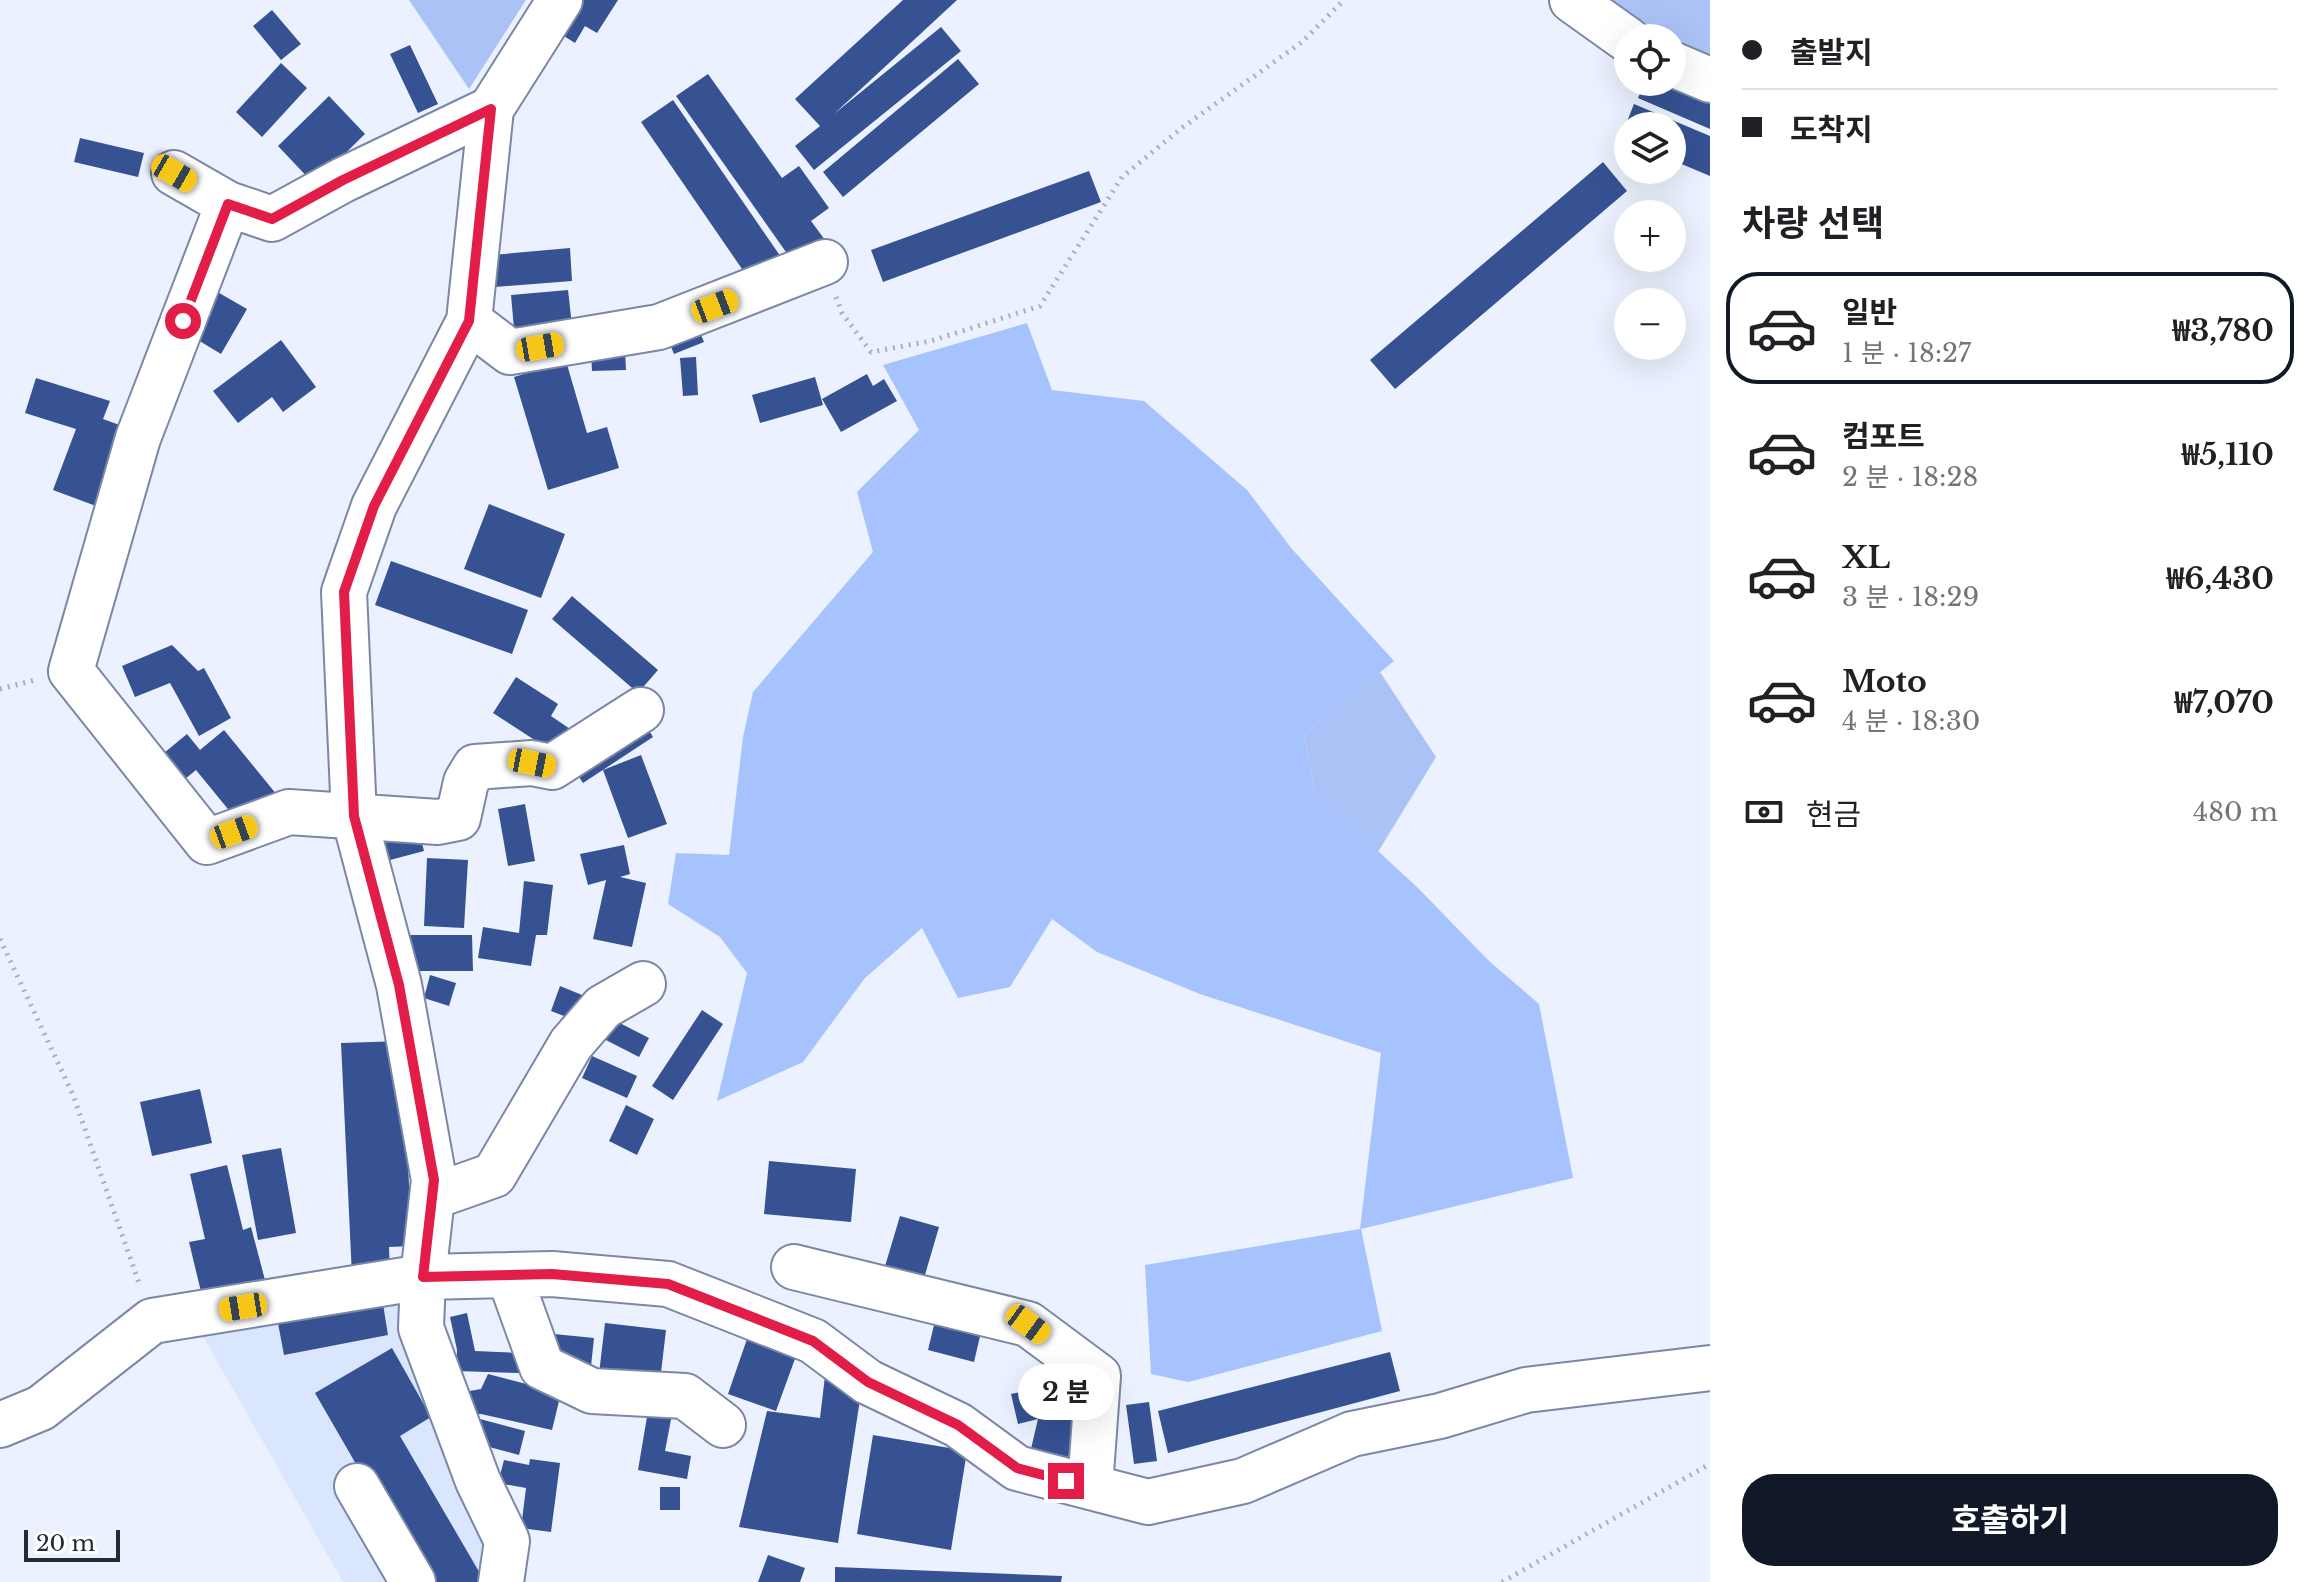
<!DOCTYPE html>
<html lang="ko">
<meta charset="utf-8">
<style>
:root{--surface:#fff;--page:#f6f6f6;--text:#202124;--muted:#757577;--line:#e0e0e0;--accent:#111827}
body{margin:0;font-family:"Libre Baskerville","Noto Sans KR",serif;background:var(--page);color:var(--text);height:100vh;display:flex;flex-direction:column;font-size:30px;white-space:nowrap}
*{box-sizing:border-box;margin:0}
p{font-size:26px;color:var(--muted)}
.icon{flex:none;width:44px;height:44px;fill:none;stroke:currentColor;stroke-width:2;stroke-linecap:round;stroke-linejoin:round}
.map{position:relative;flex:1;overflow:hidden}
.sheet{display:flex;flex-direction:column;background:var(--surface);width:600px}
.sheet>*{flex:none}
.banner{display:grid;align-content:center;height:176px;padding:0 32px;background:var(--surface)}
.fabs{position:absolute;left:1614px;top:24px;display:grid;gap:16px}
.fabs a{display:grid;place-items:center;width:72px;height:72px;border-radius:50%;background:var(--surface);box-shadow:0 8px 32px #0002;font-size:40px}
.scale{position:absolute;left:24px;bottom:20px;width:96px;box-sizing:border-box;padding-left:8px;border:4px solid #242a36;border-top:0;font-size:22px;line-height:28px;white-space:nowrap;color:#242a36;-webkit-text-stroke:6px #fff;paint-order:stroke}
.end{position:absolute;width:36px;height:36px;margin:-18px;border:10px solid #e11d48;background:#fff;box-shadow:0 0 0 4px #fff}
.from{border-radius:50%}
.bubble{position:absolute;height:56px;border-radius:28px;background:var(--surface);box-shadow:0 8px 32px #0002;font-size:26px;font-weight:700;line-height:56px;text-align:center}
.car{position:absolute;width:24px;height:48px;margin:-24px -12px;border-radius:10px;box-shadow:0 0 6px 2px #0007;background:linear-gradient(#f5c518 24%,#345 0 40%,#f5c518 0 76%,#345 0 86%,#f5c518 0)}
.banner b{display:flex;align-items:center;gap:28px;height:76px;font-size:30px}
.banner b+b{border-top:2px solid var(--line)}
.banner i{width:20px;height:20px;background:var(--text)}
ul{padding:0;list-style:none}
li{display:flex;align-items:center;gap:24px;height:112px;margin:0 16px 12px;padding:0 16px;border:4px solid transparent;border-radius:32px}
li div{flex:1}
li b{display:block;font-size:30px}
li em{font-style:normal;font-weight:700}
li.on{border-color:var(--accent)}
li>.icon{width:72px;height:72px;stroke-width:1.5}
h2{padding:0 32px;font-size:36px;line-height:96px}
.pay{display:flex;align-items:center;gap:20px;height:88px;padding:0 32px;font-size:30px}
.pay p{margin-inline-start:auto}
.button{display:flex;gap:16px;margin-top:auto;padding:16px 32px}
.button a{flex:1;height:92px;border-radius:32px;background:var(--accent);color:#fff;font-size:32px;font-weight:700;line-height:92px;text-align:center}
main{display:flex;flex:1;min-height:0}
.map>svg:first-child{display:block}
</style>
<main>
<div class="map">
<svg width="1710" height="1582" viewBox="0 0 1710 1582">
<rect width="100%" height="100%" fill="#ebf1fe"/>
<path fill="#dae6fd" d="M 400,1295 L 495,1548 L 489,1582 L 343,1582 L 197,1326 Z"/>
<path fill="#aac2f5" d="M 409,0 L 526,0 L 469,89 Z
M 1597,0 L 1710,0 L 1710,55 L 1672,42 L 1672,38 L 1660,38 Z
M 1380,672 L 1436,757 L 1378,852 L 1315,793 L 1304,734 Z"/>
<path fill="#a7c3fd" d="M 1027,323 L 1052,390 L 1144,401 L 1247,490 L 1292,549 L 1394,661 L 1304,734 L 1315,793 L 1417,887 L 1489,961 L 1539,1004 L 1573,1178 L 1361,1229 L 1382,1331 L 1188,1382 L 1151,1374 L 1145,1265 L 1360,1229 L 1381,1053 L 1200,994 L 1097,952 L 1052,919 L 1010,987 L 958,998 L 922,928 L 865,978 L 803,1062 L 717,1101 L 747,973 L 720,937 L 668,904 L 676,853 L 729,855 L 743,737 L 753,692 L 873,552 L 857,492 L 919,430 L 883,365 Z"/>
<path fill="#365293" d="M 576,0 L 618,0 L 597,33 L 585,26 L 575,43 L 556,31 Z
M 903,0 L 957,0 L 834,114 L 941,27 L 961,51 L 814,170 L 795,146 L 820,126 L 795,99 Z
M 272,10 L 301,44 L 281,60 L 253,26 Z
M 410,45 L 438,104 L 418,113 L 390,54 Z
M 958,59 L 979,84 L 843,197 L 823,172 Z
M 281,63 L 307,88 L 262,137 L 236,112 Z
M 708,74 L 782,178 L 799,166 L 829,208 L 811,221 L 825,240 L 793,262 L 676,96 Z
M 1645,82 L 1665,82 L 1710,102 L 1710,129 L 1638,98 Z
M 329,96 L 365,134 L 314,184 L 278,146 Z
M 673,100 L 785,263 L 753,285 L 641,122 Z
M 1634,104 L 1710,136 L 1710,176 L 1672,160 L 1672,126 L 1628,126 L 1628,142 L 1620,139 Z
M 80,138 L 144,153 L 138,177 L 74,162 Z
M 1603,162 L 1627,191 L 1395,389 L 1370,360 Z
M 1089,171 L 1101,202 L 883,282 L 871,250 Z
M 570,248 L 572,281 L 495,287 L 492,255 Z
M 214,290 L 247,309 L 221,354 L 188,334 Z
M 568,290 L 573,334 L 515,340 L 511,295 Z
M 696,323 L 704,342 L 674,354 L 666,335 Z
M 281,340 L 316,387 L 283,412 L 272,397 L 238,423 L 213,391 Z
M 625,351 L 626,370 L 592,371 L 591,353 Z
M 696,357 L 698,395 L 683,396 L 680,358 Z
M 566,361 L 587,433 L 607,427 L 619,468 L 548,490 L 514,377 Z
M 867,374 L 873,386 L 884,379 L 897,401 L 841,432 L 822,399 Z
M 815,377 L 823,405 L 760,423 L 752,395 Z
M 36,378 L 110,401 L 103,419 L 125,427 L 96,506 L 53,490 L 76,429 L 25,413 Z
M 489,504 L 565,534 L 541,598 L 464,569 Z
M 391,561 L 528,610 L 512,654 L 375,605 Z
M 572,596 L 658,670 L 638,693 L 552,619 Z
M 172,645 L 198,671 L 204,668 L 231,718 L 199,736 L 170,683 L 135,697 L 122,666 Z
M 516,677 L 558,704 L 551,716 L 579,735 L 564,759 L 493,713 Z
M 640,716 L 653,737 L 583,783 L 570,763 Z
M 224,730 L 277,795 L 241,825 L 196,770 L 185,779 L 164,753 L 187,734 L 200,750 Z
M 641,755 L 667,824 L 628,838 L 603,770 Z
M 525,804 L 535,861 L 508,866 L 498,809 Z
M 418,827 L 424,851 L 390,860 L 384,837 Z
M 624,845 L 630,874 L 620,877 L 646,883 L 632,947 L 593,939 L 606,880 L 588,885 L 580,854 Z
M 427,858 L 468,860 L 464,928 L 424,926 Z
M 524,881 L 553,885 L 547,935 L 536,935 L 531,966 L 478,958 L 483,927 L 519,933 Z
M 408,935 L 472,935 L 473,971 L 408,971 Z
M 430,975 L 456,983 L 449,1006 L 424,998 Z
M 560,986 L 587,997 L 577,1021 L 551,1011 Z
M 702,1010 L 723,1024 L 673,1100 L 652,1086 Z
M 612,1019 L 649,1038 L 639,1057 L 602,1038 Z
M 402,1041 L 412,1246 L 389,1247 L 390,1274 L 352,1276 L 341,1043 Z
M 592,1056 L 637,1076 L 627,1098 L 582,1078 Z
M 200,1089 L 212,1143 L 152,1156 L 140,1102 Z
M 626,1105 L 654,1119 L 637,1155 L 609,1141 Z
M 281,1148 L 296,1233 L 258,1240 L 242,1155 Z
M 769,1161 L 856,1169 L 851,1222 L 764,1214 Z
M 227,1165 L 243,1230 L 251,1227 L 265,1280 L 202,1296 L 189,1242 L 205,1239 L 190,1174 Z
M 900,1216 L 939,1227 L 922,1285 L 883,1273 Z
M 382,1298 L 388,1335 L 284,1355 L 277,1318 Z
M 467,1313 L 475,1351 L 519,1353 L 519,1373 L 456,1371 L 457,1350 L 450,1317 Z
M 935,1321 L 981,1332 L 974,1362 L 928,1350 Z
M 605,1323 L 666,1330 L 660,1381 L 599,1374 Z
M 554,1334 L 594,1338 L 591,1366 L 552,1362 Z
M 747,1339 L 796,1356 L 776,1411 L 728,1394 Z
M 392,1348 L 431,1417 L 400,1436 L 485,1582 L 424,1582 L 315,1393 Z
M 1390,1352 L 1400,1391 L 1168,1453 L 1158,1411 Z
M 488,1374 L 561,1393 L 552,1430 L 481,1414 L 467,1415 L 464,1392 L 481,1389 Z
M 825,1376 L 861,1393 L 838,1543 L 739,1527 L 767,1411 L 820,1418 Z
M 1036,1389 L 1040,1412 L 1045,1393 L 1082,1403 L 1067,1462 L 1030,1453 L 1038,1419 L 1018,1424 L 1011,1394 Z
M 1149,1402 L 1157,1461 L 1134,1464 L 1126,1405 Z
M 649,1405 L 673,1409 L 665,1451 L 691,1456 L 687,1479 L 638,1470 Z
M 480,1419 L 525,1431 L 519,1455 L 474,1443 Z
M 873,1435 L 967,1451 L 951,1550 L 857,1534 Z
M 530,1459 L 560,1463 L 551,1532 L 521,1528 L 526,1488 L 498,1483 L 504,1460 L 529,1465 Z
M 660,1487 L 680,1487 L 680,1510 L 660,1510 Z
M 768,1555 L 805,1568 L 800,1582 L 758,1582 Z
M 835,1567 L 1062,1576 L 1061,1582 L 835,1582 Z"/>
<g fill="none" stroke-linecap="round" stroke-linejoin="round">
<defs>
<path id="minor" d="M 1572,0 L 1628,40
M 1672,64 L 1710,80
M 491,109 L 343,180 L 272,219 L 228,204 L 138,438 L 71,671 L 207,842 L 289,812 L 438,822 L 458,818 L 466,782 L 475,767 L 532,763 L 552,767 L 641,710
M 174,173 L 228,204
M 469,321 L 510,352 L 659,327 L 825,262
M 432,1197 L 494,1175 L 571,1044 L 603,1007 L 643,984
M 794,1267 L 1028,1324 L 1098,1376 L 1090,1487
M 509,1275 L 542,1367 L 592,1391 L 685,1396 L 723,1425
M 0,1425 L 41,1408 L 152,1321 L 423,1277 L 434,1180 L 399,985 L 354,816 L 344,592 L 374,506 L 469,321 L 491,109 L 560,0
M 357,1486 L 413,1582
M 501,1582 L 507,1541 L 478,1481 L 421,1328 L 423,1277 L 552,1274 L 668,1284 L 813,1341 L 868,1382 L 958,1425 L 1017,1468 L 1148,1502 L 1243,1481 L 1352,1434 L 1440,1416 L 1526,1390 L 1710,1368"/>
</defs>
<use href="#minor" stroke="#7a88a5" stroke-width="48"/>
<path stroke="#a9afbc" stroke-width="5" stroke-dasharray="2 6" stroke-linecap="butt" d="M 836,297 L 842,313 L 871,352 L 931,341 L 1040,306 L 1122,177 L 1183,127 L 1302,42 L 1344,0
M 0,689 L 35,680
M 0,939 L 73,1095 L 140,1286
M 1502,1582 L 1710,1464"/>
<use href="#minor" stroke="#fff" stroke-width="44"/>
</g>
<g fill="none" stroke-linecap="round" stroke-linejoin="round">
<path stroke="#e11d48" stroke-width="10" d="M 183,321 L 228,204 L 272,219 L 343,180 L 491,109 L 469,321 L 374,506 L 344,592 L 354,816 L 399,985 L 434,1180 L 423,1277 L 552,1274 L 668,1284 L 813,1341 L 868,1382 L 958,1425 L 1017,1468 L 1066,1481"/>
</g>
</svg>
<div class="fabs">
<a><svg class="icon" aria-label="locate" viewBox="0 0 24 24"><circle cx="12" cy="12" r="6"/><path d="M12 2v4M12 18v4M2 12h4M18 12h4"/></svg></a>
<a><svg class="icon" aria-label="layers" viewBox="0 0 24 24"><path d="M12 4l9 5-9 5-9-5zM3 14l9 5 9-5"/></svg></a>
<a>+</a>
<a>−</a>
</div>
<div class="scale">20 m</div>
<i class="end from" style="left:183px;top:321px"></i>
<i class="end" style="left:1066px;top:1481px"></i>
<div class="bubble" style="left:1018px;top:1364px;width:96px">2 분</div>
<i class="car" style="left:174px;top:173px;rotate:120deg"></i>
<i class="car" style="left:715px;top:306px;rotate:69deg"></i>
<i class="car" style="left:540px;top:347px;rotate:80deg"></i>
<i class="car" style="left:532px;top:763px;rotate:101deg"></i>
<i class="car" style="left:234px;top:832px;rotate:70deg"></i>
<i class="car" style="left:243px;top:1307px;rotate:261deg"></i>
<i class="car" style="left:1028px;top:1324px;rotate:126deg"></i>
</div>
<section class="sheet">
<div class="banner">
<b><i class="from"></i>출발지</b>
<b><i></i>도착지</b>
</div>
<h2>차량 선택</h2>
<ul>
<li class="on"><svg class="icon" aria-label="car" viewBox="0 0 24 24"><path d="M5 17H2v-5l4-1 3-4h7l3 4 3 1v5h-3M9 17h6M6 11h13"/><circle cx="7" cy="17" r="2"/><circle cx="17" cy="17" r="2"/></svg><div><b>일반</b><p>1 분 · 18:27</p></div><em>₩3,780</em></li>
<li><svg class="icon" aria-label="car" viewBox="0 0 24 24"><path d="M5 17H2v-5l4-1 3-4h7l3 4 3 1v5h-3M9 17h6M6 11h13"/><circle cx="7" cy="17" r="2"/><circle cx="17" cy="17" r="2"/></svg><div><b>컴포트</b><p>2 분 · 18:28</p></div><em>₩5,110</em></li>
<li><svg class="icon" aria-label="car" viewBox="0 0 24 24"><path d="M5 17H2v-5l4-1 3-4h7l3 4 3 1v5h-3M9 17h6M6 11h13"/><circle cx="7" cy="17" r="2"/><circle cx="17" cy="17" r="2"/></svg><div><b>XL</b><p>3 분 · 18:29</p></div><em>₩6,430</em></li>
<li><svg class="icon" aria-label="car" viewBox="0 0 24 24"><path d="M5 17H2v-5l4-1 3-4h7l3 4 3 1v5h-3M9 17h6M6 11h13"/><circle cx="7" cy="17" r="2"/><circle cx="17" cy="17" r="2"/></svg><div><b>Moto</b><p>4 분 · 18:30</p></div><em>₩7,070</em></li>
</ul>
<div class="pay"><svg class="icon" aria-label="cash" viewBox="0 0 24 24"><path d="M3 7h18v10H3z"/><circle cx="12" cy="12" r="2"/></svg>현금<p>480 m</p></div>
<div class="button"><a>호출하기</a></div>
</section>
</main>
